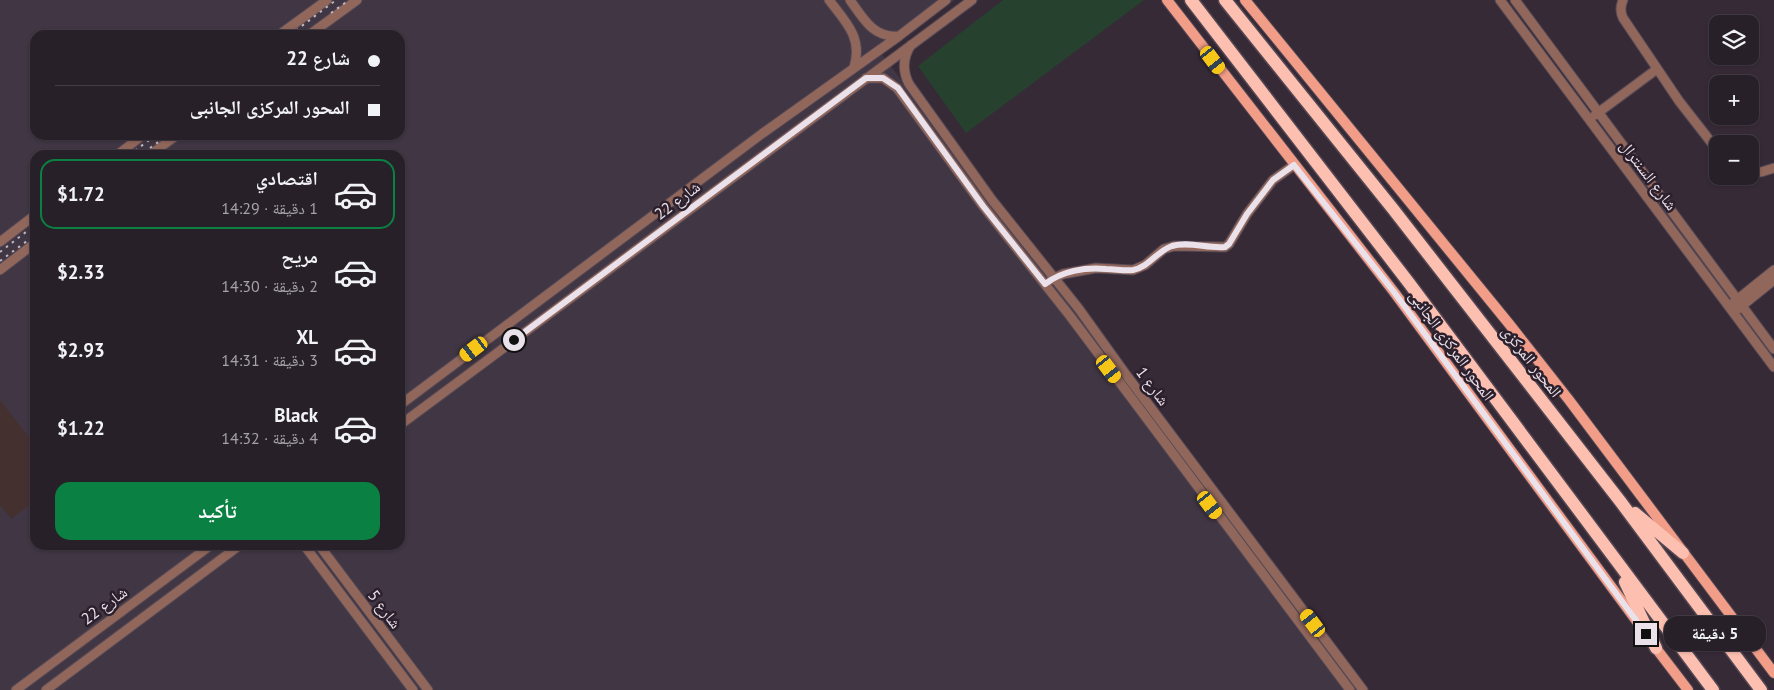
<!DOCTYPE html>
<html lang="ar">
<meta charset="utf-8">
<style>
:root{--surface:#282029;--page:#342d35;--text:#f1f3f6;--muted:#a5a3a8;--line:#443e46;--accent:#0b8043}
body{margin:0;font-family:"PT Sans","Noto Naskh Arabic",sans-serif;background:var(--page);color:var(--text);direction:rtl;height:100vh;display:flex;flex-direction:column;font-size:19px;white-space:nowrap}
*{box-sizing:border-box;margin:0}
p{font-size:16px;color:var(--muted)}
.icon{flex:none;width:28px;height:28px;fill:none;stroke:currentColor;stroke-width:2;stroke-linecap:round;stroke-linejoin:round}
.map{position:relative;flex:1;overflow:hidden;direction:ltr}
.sheet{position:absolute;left:30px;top:150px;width:375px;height:400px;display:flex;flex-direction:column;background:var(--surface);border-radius:15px;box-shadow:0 1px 4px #0004,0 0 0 1px var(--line);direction:rtl}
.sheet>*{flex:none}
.hud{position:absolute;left:30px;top:30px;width:375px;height:110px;border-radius:15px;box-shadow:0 1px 4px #0004,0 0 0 1px var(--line);direction:rtl;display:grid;align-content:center;height:110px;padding:0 25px;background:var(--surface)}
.fabs{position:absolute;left:1709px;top:15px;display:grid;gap:10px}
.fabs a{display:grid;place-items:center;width:50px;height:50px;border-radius:10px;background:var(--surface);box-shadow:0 1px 4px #0004,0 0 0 1px var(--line);font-size:25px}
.end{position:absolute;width:22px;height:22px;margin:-11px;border:6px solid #eae1ea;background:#111;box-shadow:0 0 0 2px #111}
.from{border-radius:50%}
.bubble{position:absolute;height:35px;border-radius:15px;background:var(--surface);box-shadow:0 1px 4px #0004,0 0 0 1px var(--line);font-size:16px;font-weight:700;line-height:35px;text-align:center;direction:rtl}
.car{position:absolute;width:15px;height:30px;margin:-15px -8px;border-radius:6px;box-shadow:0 0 4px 1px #0007;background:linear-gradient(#f5c518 24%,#345 0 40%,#f5c518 0 76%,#345 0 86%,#f5c518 0)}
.hud b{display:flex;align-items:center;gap:18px;height:48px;font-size:19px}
.hud b+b{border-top:1px solid var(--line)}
.hud i{width:12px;height:12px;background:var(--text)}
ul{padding:9px 0 0;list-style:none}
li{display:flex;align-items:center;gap:15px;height:70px;margin:0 10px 8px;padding:0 15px;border:2px solid transparent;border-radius:15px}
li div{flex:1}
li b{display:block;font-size:19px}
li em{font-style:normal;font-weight:700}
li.current{border-color:var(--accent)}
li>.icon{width:45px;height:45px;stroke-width:1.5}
.button{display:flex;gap:10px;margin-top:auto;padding:10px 25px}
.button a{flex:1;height:58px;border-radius:15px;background:var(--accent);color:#fff;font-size:20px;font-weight:700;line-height:58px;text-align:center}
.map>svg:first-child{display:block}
</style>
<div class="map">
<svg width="1774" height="690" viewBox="0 0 1774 690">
<rect width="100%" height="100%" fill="#362a37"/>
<path fill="#403644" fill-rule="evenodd" d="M 0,0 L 955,0 L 882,54 L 1357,690 L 0,690 ZM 35,35 L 400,35 L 400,135 L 35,135 ZM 35,155 L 400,155 L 400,545 L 35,545 Z"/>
<path fill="#453030" d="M 0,400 L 35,445 L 35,501 L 11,519 L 0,505 Z"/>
<path fill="#26422f" d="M 1003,0 L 1144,0 L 966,133 L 918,66 Z"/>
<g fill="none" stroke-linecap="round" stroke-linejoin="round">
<defs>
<path id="minor" d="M 829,0 C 846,22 863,38 854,67
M 850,0 C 863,18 873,38 898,36
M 1500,0 L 1774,367
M 1515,0 L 1774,349
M 1623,0 C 1620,7 1620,12 1623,18 L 1679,101 L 1718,151
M 279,35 L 327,0
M 309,35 L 357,0
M 911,45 C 903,57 902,70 909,84 L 992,200 L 1079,309 L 1127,376 L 1363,690
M 866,78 L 883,78 L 897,88 L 983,206 L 1070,316 L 1350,690
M 1595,115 L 1657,69
M 117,155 L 143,135
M 150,155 L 177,135
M 1750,172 L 1761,172 L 1774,168
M 0,242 L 35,215
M 0,270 L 35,243
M 1051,280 L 1063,274 L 1096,268 L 1133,270 L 1145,265 L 1164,249 L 1174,246 L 1225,247 L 1229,244 L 1247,214 L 1273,180 L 1294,165
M 1733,303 L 1774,270
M 1738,309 L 1774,280
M 400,405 L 763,133 L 899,36 L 946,0
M 400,425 L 972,0
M 304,545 L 413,690
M 319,545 L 428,690
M 16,690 L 211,545
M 46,690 L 240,545"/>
<path id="major" d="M 1167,0 L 1394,292 L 1644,631
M 1245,0 L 1510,325 L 1569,400 L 1774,673
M 1652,643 L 1688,690"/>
<path id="highway" d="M 1191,0 L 1409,283 L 1713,690
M 1225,0 L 1393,209 L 1620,501 L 1761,690
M 1635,513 L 1683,553
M 1625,582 L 1656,648"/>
</defs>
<use href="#minor" stroke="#534754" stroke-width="11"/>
<use href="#major" stroke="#534754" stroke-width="12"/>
<use href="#highway" stroke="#534754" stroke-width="15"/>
<use href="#minor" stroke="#91675c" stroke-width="9"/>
<use href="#major" stroke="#f29d87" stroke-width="10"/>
<use href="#highway" stroke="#fdbfaf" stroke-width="12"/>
<path stroke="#c0b7c1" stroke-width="2" stroke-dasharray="2.5 5" stroke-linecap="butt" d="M 331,13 L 349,0
M 290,35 L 336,0
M 150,148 L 168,135
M 129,155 L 156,135
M 0,252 L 35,225
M 0,261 L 35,235"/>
</g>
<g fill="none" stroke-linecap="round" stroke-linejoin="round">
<path stroke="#eae1ea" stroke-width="6" d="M 514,340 L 866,78 L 883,78 L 898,88 L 983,206 L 1045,284 C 1062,271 1085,267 1106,269 C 1115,269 1125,271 1133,270 C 1149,267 1157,251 1172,246 C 1189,241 1208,249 1225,247 L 1229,244 L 1247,214 L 1273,180 L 1294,165 L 1394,292 L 1646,634"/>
</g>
<g text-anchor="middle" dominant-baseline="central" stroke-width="5" stroke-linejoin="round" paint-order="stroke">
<g font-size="16" fill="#eae1ea" stroke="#2c202d">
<text transform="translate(1649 175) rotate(53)">شارع السنترال</text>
<text transform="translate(677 200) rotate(-37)">شارع 22</text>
<text transform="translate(1452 345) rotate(54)">المحور المركزى الجانبى</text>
<text transform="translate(1532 361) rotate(52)">المحور المركزى</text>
<text transform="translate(1153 386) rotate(53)">شارع 1</text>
<text transform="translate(104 605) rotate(-36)">شارع 22</text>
<text transform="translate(385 609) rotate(53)">شارع 5</text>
</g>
</g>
</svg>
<div class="fabs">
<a><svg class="icon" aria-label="layers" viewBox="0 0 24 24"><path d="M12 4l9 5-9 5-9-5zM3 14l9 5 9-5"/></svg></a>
<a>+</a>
<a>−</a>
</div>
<i class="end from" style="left:514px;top:340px"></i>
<i class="end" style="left:1646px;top:634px"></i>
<div class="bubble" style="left:1664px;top:616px;width:102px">5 دقيقة</div>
<i class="car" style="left:1213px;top:60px;rotate:143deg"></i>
<i class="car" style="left:474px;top:349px;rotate:233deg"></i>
<i class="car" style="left:1109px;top:369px;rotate:143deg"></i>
<i class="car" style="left:1210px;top:505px;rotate:143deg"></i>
<i class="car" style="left:1313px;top:623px;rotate:323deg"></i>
<div class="hud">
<b><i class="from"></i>شارع 22</b>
<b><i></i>المحور المركزى الجانبى</b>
</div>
<section class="sheet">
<ul>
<li class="current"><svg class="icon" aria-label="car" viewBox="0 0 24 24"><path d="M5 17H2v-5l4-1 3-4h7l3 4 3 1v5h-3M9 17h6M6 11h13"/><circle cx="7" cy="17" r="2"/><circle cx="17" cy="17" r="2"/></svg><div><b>اقتصادي</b><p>1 دقيقة · 14:29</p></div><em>$1.72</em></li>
<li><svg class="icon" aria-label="car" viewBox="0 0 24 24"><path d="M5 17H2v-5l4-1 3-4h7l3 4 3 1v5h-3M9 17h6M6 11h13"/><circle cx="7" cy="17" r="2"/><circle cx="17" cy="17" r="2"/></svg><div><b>مريح</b><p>2 دقيقة · 14:30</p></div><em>$2.33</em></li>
<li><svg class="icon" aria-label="car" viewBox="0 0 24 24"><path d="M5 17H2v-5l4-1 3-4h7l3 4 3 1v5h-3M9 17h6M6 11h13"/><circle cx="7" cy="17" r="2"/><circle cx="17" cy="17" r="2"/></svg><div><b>XL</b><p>3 دقيقة · 14:31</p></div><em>$2.93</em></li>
<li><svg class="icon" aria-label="car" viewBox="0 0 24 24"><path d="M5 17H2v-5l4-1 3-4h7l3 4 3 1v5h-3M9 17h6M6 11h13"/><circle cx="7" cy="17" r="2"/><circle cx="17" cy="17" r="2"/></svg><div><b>Black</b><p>4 دقيقة · 14:32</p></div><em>$1.22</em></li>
</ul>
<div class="button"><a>تأكيد</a></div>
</section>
</div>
